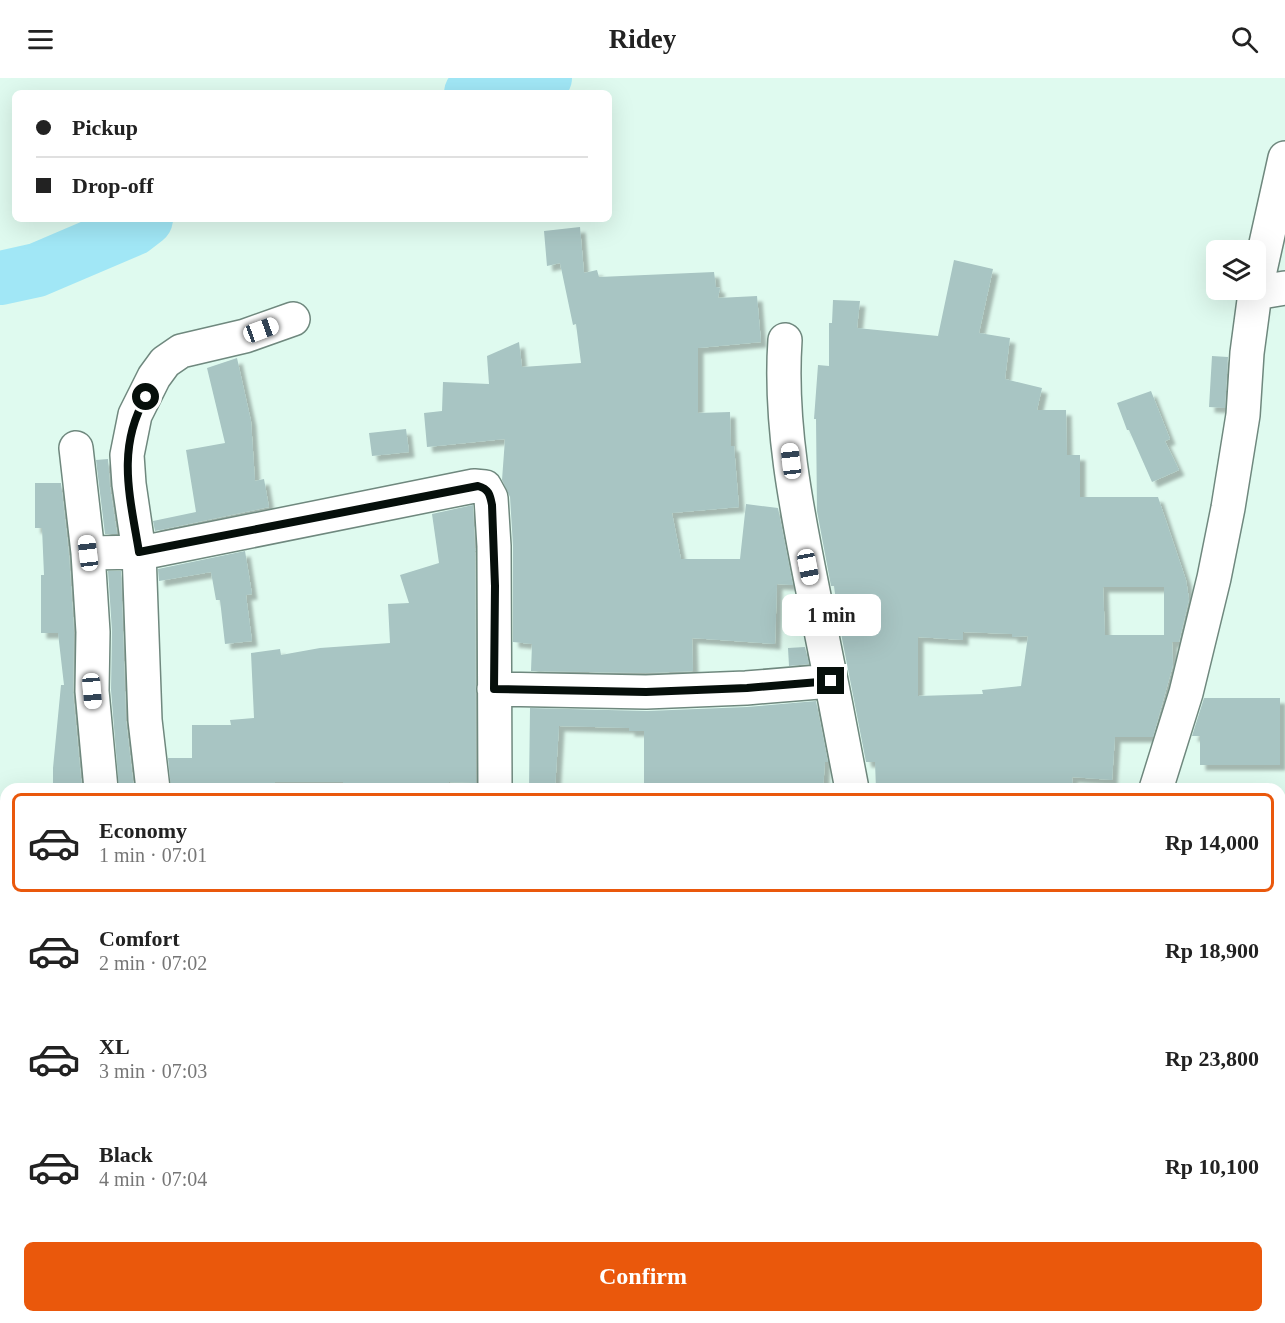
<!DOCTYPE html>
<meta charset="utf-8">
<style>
:root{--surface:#fff;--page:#f2f2f2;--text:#222;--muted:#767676;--line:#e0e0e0;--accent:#ea580c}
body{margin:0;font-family:Georgia,serif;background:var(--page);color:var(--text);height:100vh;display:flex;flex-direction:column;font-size:22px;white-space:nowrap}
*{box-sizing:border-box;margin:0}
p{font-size:20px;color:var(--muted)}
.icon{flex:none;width:33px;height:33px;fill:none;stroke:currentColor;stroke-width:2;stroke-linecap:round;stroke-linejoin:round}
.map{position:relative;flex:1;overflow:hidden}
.panel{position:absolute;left:0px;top:705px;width:1286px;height:540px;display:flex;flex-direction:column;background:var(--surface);border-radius:18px 18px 0 0;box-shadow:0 6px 24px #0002}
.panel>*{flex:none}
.top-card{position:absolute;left:12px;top:12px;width:600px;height:132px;border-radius:9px;box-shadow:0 6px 24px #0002;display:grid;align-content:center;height:132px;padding:0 24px;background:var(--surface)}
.buttons{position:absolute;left:1206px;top:162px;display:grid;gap:12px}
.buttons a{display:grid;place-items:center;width:60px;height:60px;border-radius:9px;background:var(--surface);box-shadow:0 6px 24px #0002;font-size:30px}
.end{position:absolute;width:27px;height:27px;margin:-14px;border:8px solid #060f0b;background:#fff;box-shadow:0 0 0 3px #fff}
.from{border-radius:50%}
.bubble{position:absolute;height:42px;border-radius:9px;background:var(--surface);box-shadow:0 6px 24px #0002;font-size:20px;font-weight:700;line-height:42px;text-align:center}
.car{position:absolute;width:18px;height:36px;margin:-18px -9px;border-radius:8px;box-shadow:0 0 4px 2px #0007;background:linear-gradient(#fff 24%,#345 0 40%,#fff 0 76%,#345 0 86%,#fff 0)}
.top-card b{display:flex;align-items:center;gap:21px;height:57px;font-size:22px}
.top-card b+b{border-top:2px solid var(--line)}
.top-card i{width:15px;height:15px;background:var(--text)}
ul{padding:10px 0 0;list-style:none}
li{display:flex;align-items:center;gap:18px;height:99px;margin:0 12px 9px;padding:0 12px;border:3px solid transparent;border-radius:9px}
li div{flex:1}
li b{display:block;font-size:22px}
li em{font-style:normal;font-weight:700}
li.current{border-color:var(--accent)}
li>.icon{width:54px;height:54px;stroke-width:1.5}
.primary-button{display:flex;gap:12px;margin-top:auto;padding:12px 24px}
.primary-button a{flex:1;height:69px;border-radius:9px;background:var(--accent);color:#fff;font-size:24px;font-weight:700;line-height:69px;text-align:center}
header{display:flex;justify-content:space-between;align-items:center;height:78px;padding:0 24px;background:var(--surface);font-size:27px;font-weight:700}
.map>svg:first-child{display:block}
</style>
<header><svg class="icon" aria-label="menu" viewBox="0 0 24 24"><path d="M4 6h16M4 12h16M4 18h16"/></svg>Ridey<svg class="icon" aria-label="search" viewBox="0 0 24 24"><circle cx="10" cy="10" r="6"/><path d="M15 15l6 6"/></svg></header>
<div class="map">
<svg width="1285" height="1245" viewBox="0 0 1285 1245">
<defs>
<filter id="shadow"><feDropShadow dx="5.5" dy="5.5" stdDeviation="1.5" flood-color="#0004"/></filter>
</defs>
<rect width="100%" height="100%" fill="#dffaef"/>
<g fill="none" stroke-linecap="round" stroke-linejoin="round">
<path stroke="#a1e7f6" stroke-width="54" d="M 471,15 L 498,7 L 545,0
M 0,200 L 37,192 L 133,151 L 146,141"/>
</g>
<path fill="#a8c5c3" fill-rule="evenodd" filter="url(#shadow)" d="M 580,149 L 584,195 L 597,192 L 599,199 L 714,194 L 716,209 L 720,210 L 718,220 L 757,218 L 761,264 L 698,270 L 698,335 L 730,334 L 731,368 L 734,368 L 739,429 L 672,435 L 681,481 L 740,481 L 746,426 L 778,430 L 793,507 L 777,506 L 775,566 L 692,560 L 693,593 L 646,595 L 531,593 L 532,566 L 513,564 L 513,468 L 510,419 L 502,402 L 505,361 L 427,369 L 424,335 L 442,333 L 443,304 L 489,306 L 487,278 L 519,264 L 522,289 L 581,285 L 576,246 L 573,247 L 560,185 L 547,188 L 544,153 Z
M 954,182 L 993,191 L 979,255 L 1010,260 L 1005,301 L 1042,310 L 1037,332 L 1066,332 L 1067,377 L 1080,377 L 1080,419 L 1158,419 L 1186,502 L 1189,521 L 1179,564 L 1172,564 L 1173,587 L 1153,659 L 1115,659 L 1112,702 L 1072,699 L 1073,711 L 876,711 L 875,684 L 866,684 L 839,545 L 834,508 L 831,508 L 817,433 L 816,341 L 814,341 L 818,287 L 829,288 L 829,245 L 832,245 L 833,222 L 860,223 L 857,250 L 938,258 ZM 1103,509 L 1164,509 L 1164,557 L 1105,557 ZM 963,554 L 1012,556 L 1012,559 L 1028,558 L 1021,608 L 982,612 L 983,616 L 918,618 L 918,559 L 963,562 Z
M 1212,278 L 1228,279 L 1225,330 L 1209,329 Z
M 237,280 L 251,343 L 255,403 L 264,401 L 269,429 L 155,453 L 153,443 L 196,434 L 186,372 L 225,365 L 207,290 Z
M 1151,313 L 1170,361 L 1165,363 L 1179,392 L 1152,404 L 1129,352 L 1127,352 L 1117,325 Z
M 406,351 L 409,374 L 372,378 L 369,355 Z
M 108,381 L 110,409 L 117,456 L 105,456 L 96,382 Z
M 35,405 L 61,405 L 69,477 L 74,554 L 73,615 L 82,711 L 53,711 L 53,690 L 61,607 L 64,607 L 58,555 L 41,555 L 41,497 L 44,497 L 42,450 L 35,450 Z
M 473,427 L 475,469 L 476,705 L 449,704 L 449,711 L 343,711 L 343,704 L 275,704 L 275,711 L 171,711 L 168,680 L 192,680 L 192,647 L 231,647 L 230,642 L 254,640 L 251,575 L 280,571 L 281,577 L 320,570 L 390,565 L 388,526 L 409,525 L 400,497 L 439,485 L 432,436 Z
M 245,473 L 252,516 L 246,517 L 252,563 L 225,566 L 220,522 L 216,522 L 211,494 L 159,503 L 158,491 Z
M 108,493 L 121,493 L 126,643 L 134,711 L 119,711 L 111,612 L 112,553 Z
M 805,569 L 809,586 L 789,588 L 788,570 Z
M 1204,620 L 1280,620 L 1280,687 L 1200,687 L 1200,658 L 1192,658 Z
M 816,623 L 828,684 L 825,684 L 823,711 L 644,711 L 644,653 L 629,653 L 629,650 L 559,648 L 555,711 L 529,711 L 530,630 L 647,633 L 747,629 Z"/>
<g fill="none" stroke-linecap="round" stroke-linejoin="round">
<defs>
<path id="minor" d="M 1255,215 L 1285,210
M 785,262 C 779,349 798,438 815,523 C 828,586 840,648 852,711
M 76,370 L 88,475 L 93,554 L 92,613 L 101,711
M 88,475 L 146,474 L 474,408 L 485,409 L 491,420 L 494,468 L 495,711
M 494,611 L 646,614 L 746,610 L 831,603
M 153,711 L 145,642 L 139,474 L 129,406 L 127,377 L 135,337 L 154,299 L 165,284 L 181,273 L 245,258 L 293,241
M 1156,711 L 1186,615 L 1214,500 L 1228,430 L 1243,337 L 1247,275 L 1255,215 L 1285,80
M 0,938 L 6,947
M 234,1239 L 234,1245
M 935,1239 L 935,1245"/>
</defs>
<use href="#minor" stroke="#6f887e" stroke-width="36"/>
<use href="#minor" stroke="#fff" stroke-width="33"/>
</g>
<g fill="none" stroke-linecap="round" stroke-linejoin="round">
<path stroke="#060f0b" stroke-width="8" d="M 146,319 C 116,370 130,419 139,474 L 478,408 C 489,411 490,417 492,427 L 495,508 L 494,611 L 646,614 L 747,610 L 831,603"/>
</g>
</svg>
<div class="buttons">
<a><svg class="icon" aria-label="layers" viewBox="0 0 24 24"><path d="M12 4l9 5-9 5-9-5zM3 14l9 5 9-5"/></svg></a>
</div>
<i class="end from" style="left:146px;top:319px"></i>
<i class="end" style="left:831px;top:603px"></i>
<div class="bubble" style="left:782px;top:516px;width:99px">1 min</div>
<i class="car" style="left:261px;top:252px;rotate:70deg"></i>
<i class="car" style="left:791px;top:383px;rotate:353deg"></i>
<i class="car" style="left:88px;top:475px;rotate:353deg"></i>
<i class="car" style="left:808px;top:489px;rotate:169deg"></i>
<i class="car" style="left:92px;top:613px;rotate:175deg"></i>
<div class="top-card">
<b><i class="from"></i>Pickup</b>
<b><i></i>Drop-off</b>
</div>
<section class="panel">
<ul>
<li class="current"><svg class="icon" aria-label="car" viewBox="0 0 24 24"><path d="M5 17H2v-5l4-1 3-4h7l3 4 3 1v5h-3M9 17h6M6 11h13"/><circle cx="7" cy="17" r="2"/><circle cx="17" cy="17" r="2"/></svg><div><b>Economy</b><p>1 min · 07:01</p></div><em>Rp 14,000</em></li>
<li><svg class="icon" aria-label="car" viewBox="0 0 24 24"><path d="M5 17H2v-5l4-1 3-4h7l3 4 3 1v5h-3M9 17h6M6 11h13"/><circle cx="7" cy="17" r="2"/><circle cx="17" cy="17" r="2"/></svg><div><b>Comfort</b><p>2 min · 07:02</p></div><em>Rp 18,900</em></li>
<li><svg class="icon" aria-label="car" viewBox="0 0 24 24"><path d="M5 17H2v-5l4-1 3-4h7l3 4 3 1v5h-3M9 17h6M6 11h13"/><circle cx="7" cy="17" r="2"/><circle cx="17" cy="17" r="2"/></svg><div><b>XL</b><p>3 min · 07:03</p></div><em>Rp 23,800</em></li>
<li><svg class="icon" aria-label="car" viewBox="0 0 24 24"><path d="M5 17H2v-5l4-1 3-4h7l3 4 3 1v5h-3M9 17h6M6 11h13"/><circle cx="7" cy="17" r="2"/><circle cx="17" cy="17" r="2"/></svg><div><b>Black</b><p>4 min · 07:04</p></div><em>Rp 10,100</em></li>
</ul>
<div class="primary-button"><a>Confirm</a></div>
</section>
</div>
